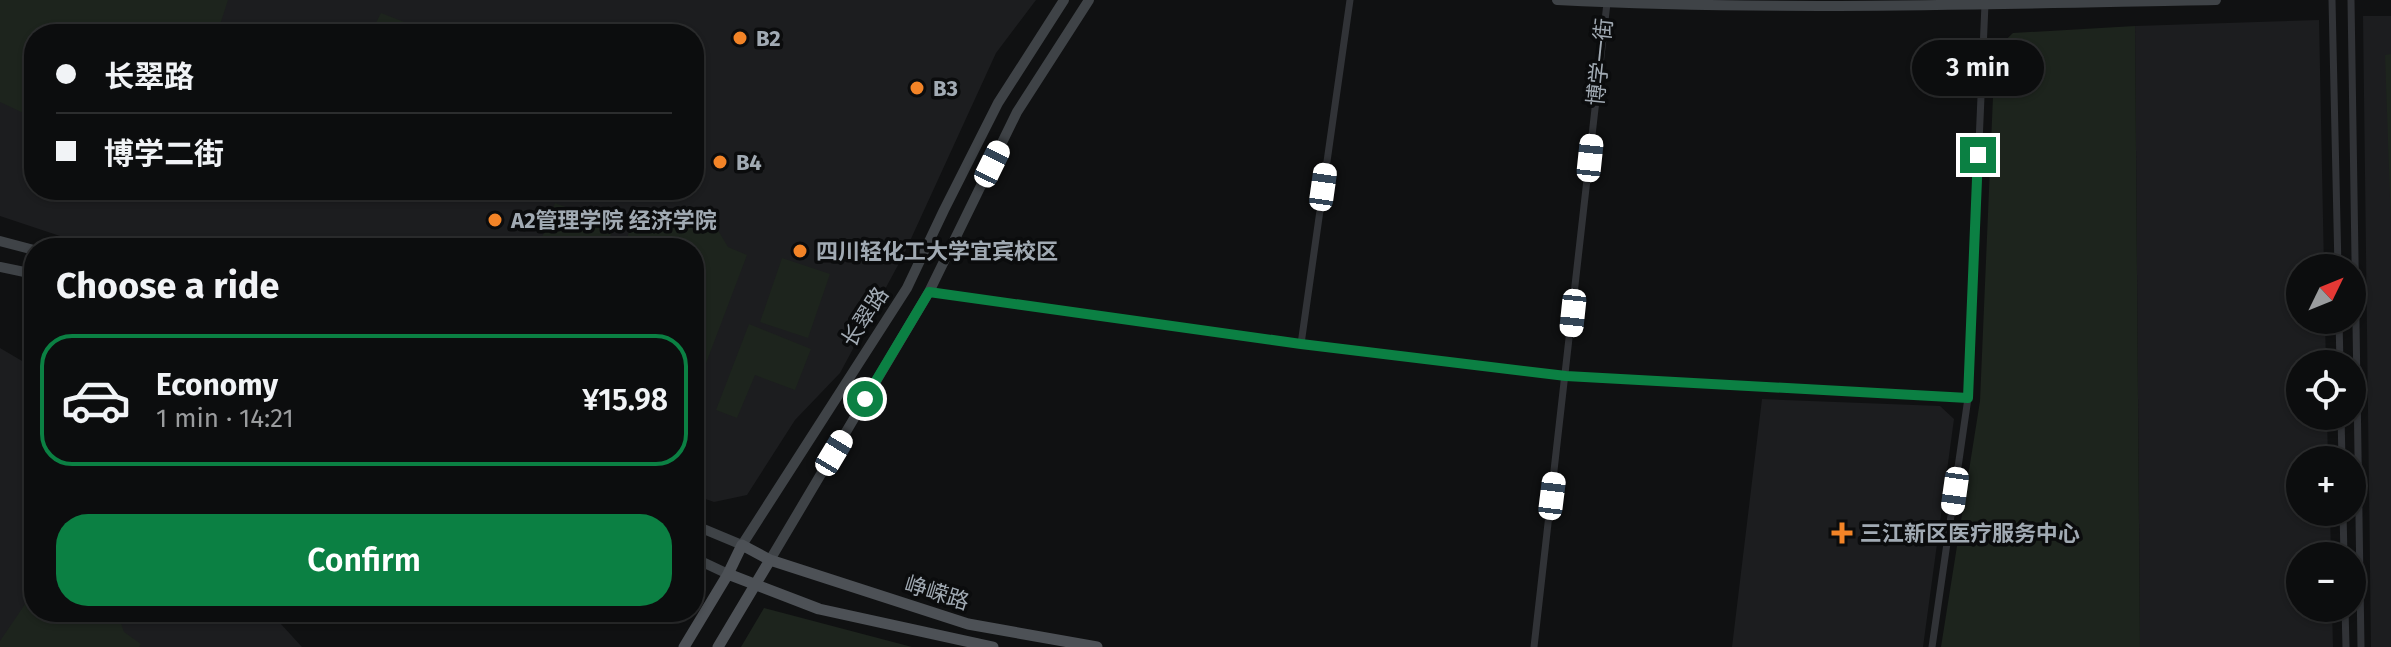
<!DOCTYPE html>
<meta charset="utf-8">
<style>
:root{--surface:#0c0d0e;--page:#151617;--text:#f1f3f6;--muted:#9a9c9e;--line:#2c2d2e;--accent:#0b8043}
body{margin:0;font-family:"Fira Sans","Noto Sans SC",sans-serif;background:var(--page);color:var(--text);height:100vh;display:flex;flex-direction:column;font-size:30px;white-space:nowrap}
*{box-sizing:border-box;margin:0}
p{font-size:26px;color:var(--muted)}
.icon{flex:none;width:44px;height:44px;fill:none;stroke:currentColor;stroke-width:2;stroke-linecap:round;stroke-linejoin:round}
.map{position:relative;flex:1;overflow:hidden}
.side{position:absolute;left:24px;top:238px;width:680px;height:384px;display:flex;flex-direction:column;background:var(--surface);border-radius:32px;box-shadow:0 2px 6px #0004,0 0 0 2px var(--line)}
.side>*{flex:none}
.guide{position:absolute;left:24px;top:24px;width:680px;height:176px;border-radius:32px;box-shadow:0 2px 6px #0004,0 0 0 2px var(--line);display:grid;align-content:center;height:176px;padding:0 32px;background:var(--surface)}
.needle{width:52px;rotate:47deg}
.buttons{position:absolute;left:2286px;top:254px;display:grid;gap:16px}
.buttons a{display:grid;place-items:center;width:80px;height:80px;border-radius:50%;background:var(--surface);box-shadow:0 2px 6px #0004,0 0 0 2px var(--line);font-size:40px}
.end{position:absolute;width:36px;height:36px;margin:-18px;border:10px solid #0b8043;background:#fff;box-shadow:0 0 0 4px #fff}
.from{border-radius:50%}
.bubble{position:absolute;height:56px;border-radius:28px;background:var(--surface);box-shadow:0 2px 6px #0004,0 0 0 2px var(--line);font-size:26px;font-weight:600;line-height:56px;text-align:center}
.car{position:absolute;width:24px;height:48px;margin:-24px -12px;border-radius:10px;box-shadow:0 0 6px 2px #0007;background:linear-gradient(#fff 24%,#345 0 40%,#fff 0 76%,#345 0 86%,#fff 0)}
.guide b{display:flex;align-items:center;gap:28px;height:76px;font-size:30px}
.guide b+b{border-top:2px solid var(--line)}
.guide i{width:20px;height:20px;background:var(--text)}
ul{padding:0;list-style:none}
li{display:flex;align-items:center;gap:24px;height:132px;margin:0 16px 12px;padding:0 16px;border:4px solid transparent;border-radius:32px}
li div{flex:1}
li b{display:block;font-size:30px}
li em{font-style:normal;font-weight:600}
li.current{border-color:var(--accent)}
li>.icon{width:72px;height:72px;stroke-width:1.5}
h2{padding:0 32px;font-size:36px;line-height:96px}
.primary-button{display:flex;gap:16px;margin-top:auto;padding:16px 32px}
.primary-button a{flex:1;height:92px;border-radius:32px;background:var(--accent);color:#fff;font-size:32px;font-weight:600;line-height:92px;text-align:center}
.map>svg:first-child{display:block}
</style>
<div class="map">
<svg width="2391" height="647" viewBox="0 0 2391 647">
<rect width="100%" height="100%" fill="#101112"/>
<path fill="#1c1d1f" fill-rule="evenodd" d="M 0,0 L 1036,0 L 996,53 L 904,254 L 840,373 L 795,420 L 747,495 L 714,502 L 694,495 L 694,248 L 96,248 L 0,216 ZM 34,34 L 694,34 L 694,190 L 34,190 Z
M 2363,16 L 2391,16 L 2391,647 L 2371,647 Z
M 2319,20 L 2324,268 L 2300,268 L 2300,320 L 2325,320 L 2326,364 L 2300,364 L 2300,416 L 2327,416 L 2328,460 L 2300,460 L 2300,512 L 2330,512 L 2331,556 L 2300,556 L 2300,608 L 2332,608 L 2333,647 L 2140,647 L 2135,26 Z
M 0,348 L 34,368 L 34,612 L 270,612 L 302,647 L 0,647 Z
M 1762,399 L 1940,406 L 1954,419 L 1923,647 L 1732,647 Z"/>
<path fill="#1d241d" d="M 0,0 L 228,0 L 217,34 L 34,34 L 34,118 L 0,102 Z
M 381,13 L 435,34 L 370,34 Z
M 2135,26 L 2140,647 L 1941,647 L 1980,401 L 1995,50 L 2013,33 Z
M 2391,54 L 2391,226 L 2385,55 Z
M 555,203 L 614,226 L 606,248 L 538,248 Z
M 637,212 L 656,219 L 674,214 L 698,218 L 719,232 L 728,247 L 747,255 L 694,395 L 694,248 L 623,248 Z
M 782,258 L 830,274 L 808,338 L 760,322 Z
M 749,324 L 811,349 L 795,390 L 755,375 L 737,418 L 716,410 Z
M 34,591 L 34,612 L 117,612 L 124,632 L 141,644 L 139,647 L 0,647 L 0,641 Z
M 764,608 L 912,647 L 741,647 Z"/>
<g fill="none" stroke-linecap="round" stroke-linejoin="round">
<path stroke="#313337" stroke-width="7" d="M 2332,0 L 2338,268
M 2351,0 L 2361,647
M 929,292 L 1301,344 L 1566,376 L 1968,398
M 2339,320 L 2340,364
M 1301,344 L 1350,0
M 2341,416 L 2342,460
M 2343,512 L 2344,556
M 2345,608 L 2346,647
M 1534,647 L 1607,3
M 1932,647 L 1968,398 L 1985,4"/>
<path stroke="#3f4347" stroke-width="10" d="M 1557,0 C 1776,11 1996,4 2216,0
M 0,241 L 34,250
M 0,267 L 34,274
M 694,525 L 742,545 L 907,288 L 944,210 L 998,103 L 1064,0
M 694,558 L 728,574
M 770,560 L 929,292 L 1017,112 L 1089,0"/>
<path stroke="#4d5156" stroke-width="11" d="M 728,574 L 819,609 L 993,647
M 684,647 L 728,574 L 742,545 L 770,560 L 968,624 L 1097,647
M 718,647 L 770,560"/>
</g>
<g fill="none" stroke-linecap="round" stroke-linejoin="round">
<path stroke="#0b8043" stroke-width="10" d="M 865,399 L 929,292 L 1301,344 L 1566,376 L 1968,398 L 1978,155"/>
</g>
<g fill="#f38427" stroke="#0b0c0d" stroke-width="3">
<circle cx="740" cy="38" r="8"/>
<circle cx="917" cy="88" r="8"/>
<circle cx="720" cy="162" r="8"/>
<circle cx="495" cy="220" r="8"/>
<circle cx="800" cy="251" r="8"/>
<path d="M1838 521h8v8h8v8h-8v8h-8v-8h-8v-8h8z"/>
</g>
<g text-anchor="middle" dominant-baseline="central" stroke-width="7" stroke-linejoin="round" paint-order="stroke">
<g font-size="22" font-weight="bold" fill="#a1aab3" stroke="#0b0c0d" text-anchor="start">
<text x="756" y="38">B2</text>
<text x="933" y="88">B3</text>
<text x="736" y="162">B4</text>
<text x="511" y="220">A2管理学院 经济学院</text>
<text x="816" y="251">四川轻化工大学宜宾校区</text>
<text x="1860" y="533">三江新区医疗服务中心</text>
</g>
<g font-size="22" fill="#a1aab3" stroke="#0b0c0d">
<text transform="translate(1600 62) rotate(-84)">博学一街</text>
<text transform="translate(865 317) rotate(-57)">长翠路</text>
<text transform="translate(937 593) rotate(17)">峥嵘路</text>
</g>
</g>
</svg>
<div class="buttons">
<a><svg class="needle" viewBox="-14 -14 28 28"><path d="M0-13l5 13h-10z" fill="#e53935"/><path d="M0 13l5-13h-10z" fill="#9a9c9e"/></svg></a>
<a><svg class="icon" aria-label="locate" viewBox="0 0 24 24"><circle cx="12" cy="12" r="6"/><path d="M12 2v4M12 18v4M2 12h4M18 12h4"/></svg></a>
<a>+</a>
<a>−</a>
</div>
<i class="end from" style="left:865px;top:399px"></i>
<i class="end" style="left:1978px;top:155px"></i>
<div class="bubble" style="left:1912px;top:40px;width:132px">3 min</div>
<i class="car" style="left:1590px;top:158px;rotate:6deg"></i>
<i class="car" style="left:992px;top:164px;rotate:26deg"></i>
<i class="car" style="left:1323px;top:187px;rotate:8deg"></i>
<i class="car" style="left:1573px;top:313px;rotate:186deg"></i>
<i class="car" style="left:834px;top:453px;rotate:31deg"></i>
<i class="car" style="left:1955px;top:491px;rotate:188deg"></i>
<i class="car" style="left:1552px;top:496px;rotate:7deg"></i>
<div class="guide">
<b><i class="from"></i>长翠路</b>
<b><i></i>博学二街</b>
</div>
<section class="side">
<h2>Choose a ride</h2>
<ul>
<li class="current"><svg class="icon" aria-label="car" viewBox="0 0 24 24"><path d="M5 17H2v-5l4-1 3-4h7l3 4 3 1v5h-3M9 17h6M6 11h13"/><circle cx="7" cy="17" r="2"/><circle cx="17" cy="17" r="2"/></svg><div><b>Economy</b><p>1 min · 14:21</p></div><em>¥15.98</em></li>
</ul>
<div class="primary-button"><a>Confirm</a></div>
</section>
</div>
